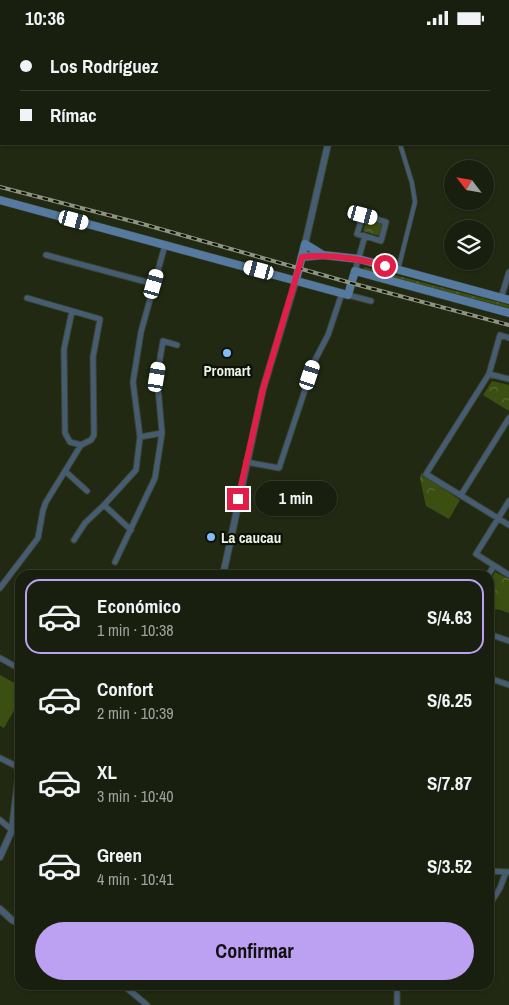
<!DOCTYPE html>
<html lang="es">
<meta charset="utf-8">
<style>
:root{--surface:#191f0e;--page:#222717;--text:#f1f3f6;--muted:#9fa29e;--line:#373d2e;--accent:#bca0f2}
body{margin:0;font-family:"Archivo Narrow",sans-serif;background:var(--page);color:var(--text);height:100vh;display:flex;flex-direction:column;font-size:19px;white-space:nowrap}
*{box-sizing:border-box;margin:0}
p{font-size:16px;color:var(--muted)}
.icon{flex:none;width:28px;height:28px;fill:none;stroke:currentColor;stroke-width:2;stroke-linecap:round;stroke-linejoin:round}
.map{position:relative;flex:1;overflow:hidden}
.details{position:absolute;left:15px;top:535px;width:479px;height:420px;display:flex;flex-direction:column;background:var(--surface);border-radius:15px;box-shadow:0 1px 4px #0004,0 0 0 1px var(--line)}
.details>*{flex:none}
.banner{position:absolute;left:0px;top:0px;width:510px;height:110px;box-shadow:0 1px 4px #0004,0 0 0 1px var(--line);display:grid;align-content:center;height:110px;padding:0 20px;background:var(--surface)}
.needle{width:32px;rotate:301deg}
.fabs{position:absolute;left:444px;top:125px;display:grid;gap:10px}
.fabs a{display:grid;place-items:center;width:50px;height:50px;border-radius:50%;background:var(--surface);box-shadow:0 1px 4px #0004,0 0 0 1px var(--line);font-size:25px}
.end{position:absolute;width:22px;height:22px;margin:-11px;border:6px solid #e11d48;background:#fff;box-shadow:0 0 0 2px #fff}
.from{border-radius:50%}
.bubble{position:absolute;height:35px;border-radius:18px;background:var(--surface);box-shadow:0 1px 4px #0004,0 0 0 1px var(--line);font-size:16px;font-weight:700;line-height:35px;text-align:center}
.car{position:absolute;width:15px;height:30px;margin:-15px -8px;border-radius:6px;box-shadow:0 0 4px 1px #0007;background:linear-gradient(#fff 24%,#345 0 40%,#fff 0 76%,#345 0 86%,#fff 0)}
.banner b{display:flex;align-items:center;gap:18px;height:48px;font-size:19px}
.banner b+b{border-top:1px solid var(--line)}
.banner i{width:12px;height:12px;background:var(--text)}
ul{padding:9px 0 0;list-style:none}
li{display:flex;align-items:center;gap:15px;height:75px;margin:0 10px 8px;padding:0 10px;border:2px solid transparent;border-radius:15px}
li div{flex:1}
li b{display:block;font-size:19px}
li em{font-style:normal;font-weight:700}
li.selected{border-color:var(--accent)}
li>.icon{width:45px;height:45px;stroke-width:1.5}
.action{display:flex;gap:10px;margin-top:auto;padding:10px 20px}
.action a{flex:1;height:58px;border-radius:30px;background:var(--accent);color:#111;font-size:20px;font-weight:700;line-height:58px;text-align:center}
.status{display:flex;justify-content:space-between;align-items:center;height:35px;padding:0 25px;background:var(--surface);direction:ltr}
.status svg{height:14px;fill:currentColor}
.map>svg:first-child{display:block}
</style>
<div class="status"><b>10:36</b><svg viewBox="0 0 49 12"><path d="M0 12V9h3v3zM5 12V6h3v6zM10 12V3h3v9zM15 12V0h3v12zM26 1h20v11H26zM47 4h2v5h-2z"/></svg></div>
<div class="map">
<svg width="509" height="970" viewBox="0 0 509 970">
<defs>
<pattern id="grass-dots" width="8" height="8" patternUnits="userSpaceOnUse" patternTransform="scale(1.25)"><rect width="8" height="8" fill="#3c4f12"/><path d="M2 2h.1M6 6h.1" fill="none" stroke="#586934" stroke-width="1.8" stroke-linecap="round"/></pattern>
<pattern id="forest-crowns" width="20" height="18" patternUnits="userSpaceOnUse" patternTransform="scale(1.25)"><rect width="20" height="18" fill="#3c4f12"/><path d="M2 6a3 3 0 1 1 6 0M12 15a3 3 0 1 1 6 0" fill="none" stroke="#586934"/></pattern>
</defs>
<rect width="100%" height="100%" fill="#212912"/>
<path fill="url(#grass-dots)" d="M 364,232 L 509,270 L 509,273 L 364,235 Z"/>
<path fill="url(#forest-crowns)" d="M 367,184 L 383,189 L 379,201 L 363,196 Z
M 492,346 L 509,350 L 509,376 L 483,360 Z
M 421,438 L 460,465 L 449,484 L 426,471 L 420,444 Z
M 495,537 L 509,544 L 509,551 L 507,551 L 497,575 L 489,572 L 489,548 Z"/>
<path fill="#3c4f12" d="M 435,455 L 457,469 L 450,479 L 428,466 Z
M 507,550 L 509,551 L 509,578 L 497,574 Z
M 0,640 L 20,651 L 20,665 L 4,693 L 0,691 Z"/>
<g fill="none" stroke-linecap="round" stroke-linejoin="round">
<defs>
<path id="pedestrian" d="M 398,235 L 415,167 L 412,148 L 400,109"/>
<path id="minor" d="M 43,0 L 44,1
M 411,0 L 413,1
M 442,0 L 444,1
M 174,1 L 174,0
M 319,1 L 323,0
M 46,220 L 154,249
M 355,236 L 365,201 L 381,206 L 386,187 L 363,180 L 357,199 L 365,201
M 348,260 L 371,266
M 27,263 L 100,284 L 93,322 L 94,400 L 91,405 L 81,410 L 70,407 L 65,398 L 64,314 L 72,276
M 501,263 L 509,237
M 509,303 L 500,300 L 489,339 L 426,439 L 509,490
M 489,339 L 509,344
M 140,402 L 162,398
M 246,427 L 279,433 L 315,325 L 328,300 L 342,258
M 65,436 L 87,456
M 461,460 L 509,383
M 509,466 L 476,519 L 509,540
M 104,470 L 131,495
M 74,505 L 85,488 L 104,470 L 136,435 L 140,402 L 133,347 L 141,297 L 165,210
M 115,527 L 155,443 L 162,398 L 157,341 L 163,306 L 177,310
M 488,540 L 494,531
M 0,553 L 38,503 L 43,475 L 46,467 L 81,410
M 489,599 L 509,606
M 0,623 L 20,634
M 489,643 L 509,650
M 0,723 L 18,732
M 0,785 L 12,795
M 489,836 L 508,837
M 489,871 L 500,853 L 506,837
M 123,950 L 147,970
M 397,970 L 397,950"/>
<path id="tertiary" d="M 311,0 L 312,1
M 305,209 L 328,109
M 223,540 L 263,354 L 296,245
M 0,822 L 12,795 L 20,728
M 0,874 L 12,885 L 20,889"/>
<path id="secondary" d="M 0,165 L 348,260 L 355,236 L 509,278
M 302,222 L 323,220 L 359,224 L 509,265
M 296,245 L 305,209 L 323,220"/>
</defs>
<use href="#pedestrian" stroke="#3e4530" stroke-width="5.5"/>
<use href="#minor" stroke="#3e4530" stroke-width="7"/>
<use href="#tertiary" stroke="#3e4530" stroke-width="8"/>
<use href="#secondary" stroke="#3e4530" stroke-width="9"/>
<use href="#pedestrian" stroke="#465c73" stroke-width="4"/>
<use href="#minor" stroke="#465c73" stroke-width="5"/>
<use href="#tertiary" stroke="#465c73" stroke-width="6"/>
<use href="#secondary" stroke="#567a9f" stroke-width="8"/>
<defs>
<path id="rail" d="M 0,152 L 139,188 L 351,248 L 509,290"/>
</defs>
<use href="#rail" stroke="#8c9381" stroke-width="4"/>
<use href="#rail" stroke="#0d1007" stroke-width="2" stroke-dasharray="5.5" stroke-linecap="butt"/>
</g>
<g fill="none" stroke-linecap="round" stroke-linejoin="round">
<path stroke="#e11d48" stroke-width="6" d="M 238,464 L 263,354 L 302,222 C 331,219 357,223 385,231"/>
</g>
<g fill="#82bcfa" stroke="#0d1007" stroke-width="2">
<circle cx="227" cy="318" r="5"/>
<circle cx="211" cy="502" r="5"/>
</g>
<g text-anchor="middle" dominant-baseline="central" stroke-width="4.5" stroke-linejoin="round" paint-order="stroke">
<g font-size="15" font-weight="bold" fill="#edf3e5" stroke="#0d1007">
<text x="227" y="335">Promart</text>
<text x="221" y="502" text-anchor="start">La caucau</text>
</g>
</g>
</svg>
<div class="fabs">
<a><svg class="needle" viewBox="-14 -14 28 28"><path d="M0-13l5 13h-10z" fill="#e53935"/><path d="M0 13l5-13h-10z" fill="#9fa29e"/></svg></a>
<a><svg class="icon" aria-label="layers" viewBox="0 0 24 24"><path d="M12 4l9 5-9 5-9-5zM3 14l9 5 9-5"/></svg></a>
</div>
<i class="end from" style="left:385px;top:231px"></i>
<i class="end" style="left:238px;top:464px"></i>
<div class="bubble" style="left:255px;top:446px;width:82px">1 min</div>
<i class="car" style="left:363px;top:180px;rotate:105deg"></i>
<i class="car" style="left:74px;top:185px;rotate:105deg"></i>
<i class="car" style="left:259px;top:235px;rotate:285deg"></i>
<i class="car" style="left:154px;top:249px;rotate:16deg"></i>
<i class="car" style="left:310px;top:340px;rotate:18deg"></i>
<i class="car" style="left:157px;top:342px;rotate:9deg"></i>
<div class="banner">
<b><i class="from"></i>Los Rodríguez</b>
<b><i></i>Rímac</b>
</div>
<section class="details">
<ul>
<li class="selected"><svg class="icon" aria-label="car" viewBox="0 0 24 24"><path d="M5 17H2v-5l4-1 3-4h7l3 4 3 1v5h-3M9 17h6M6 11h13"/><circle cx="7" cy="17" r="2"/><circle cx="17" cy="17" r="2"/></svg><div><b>Económico</b><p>1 min · 10:38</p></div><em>S/4.63</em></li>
<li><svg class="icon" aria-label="car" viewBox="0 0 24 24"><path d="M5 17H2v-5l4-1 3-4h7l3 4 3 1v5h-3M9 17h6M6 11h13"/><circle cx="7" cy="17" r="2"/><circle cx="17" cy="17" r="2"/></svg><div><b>Confort</b><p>2 min · 10:39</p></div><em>S/6.25</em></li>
<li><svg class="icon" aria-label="car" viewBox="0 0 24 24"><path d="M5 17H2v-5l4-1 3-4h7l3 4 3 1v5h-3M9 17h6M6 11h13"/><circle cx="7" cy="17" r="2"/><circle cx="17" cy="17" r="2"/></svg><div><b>XL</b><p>3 min · 10:40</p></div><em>S/7.87</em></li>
<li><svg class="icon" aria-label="car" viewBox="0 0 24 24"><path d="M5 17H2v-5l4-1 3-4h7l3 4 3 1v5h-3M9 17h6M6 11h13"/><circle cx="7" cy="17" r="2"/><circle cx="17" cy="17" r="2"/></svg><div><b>Green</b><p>4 min · 10:41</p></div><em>S/3.52</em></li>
</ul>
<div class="action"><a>Confirmar</a></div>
</section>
</div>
